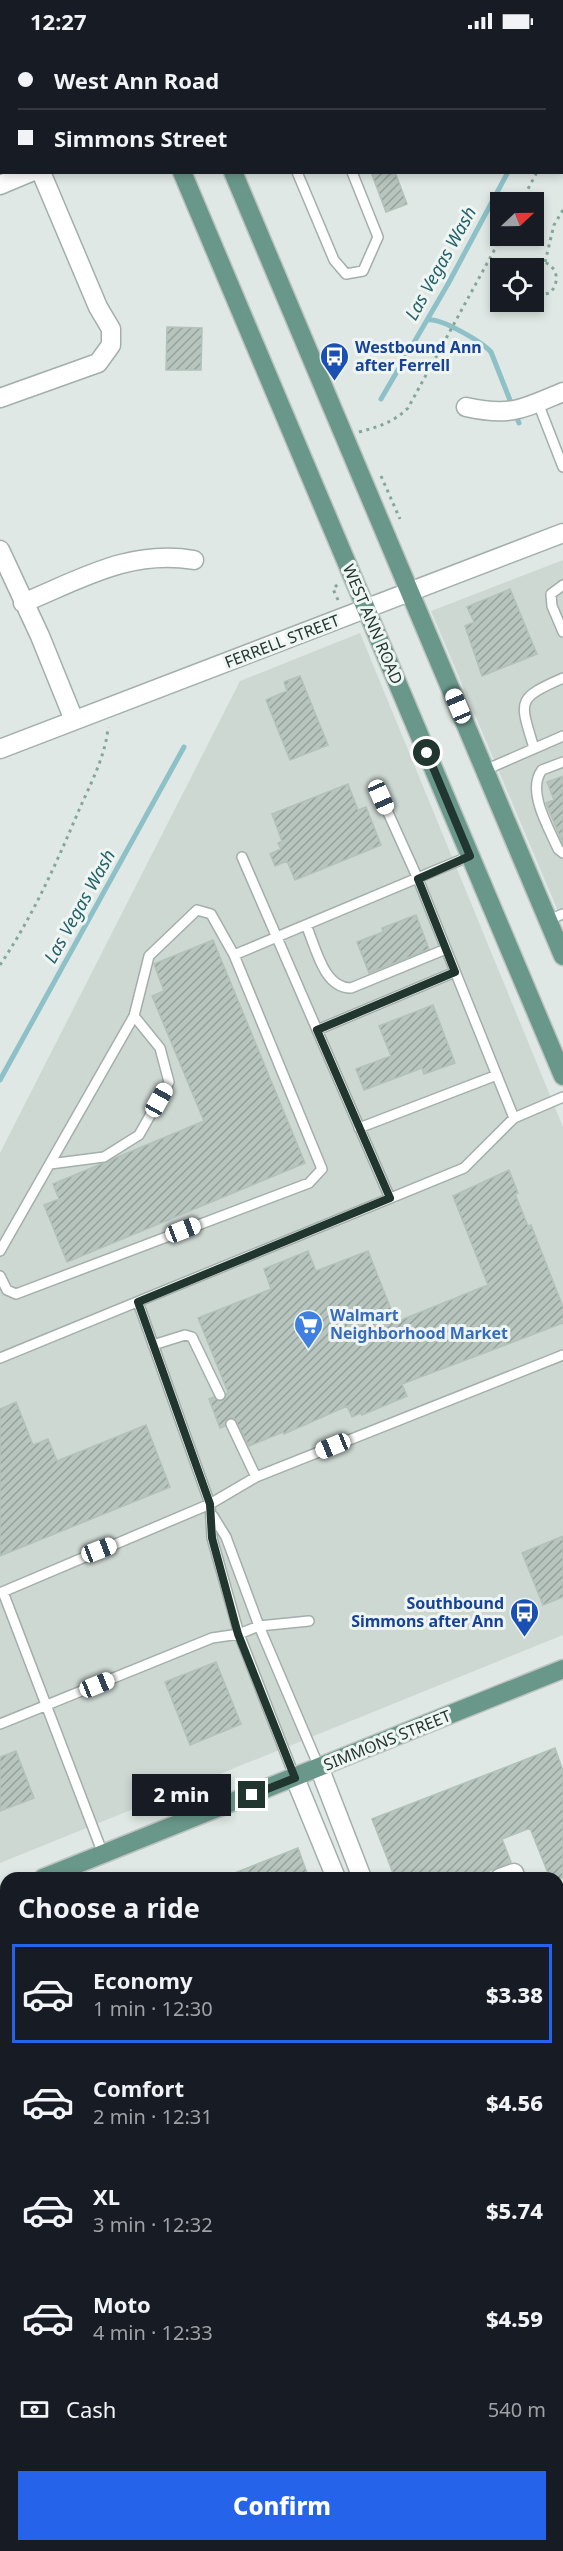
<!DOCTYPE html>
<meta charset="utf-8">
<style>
:root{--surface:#171b24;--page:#242831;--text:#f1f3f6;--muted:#9ea1a6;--line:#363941;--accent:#2563eb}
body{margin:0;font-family:"Noto Sans",sans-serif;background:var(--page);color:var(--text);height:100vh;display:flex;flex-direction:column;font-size:22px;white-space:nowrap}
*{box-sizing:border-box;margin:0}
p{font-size:20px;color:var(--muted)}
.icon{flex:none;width:33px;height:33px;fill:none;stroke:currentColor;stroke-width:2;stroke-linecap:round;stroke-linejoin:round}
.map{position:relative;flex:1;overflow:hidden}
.sheet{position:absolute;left:0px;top:1830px;width:564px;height:680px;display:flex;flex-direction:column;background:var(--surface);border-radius:18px 18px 0 0;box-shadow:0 3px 9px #0003}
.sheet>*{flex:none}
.top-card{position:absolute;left:0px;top:0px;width:564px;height:132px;box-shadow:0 3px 9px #0003;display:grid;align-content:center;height:132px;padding:0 18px;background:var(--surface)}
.needle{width:39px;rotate:68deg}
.fabs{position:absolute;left:490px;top:150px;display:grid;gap:12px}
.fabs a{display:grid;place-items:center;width:54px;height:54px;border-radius:0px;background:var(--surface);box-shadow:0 3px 9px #0003;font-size:30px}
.end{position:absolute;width:27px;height:27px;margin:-14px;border:8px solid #223630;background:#fff;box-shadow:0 0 0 3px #fff}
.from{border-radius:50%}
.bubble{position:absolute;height:42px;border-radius:0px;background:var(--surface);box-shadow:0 3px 9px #0003;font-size:20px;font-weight:800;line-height:42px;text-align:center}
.car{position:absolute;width:18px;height:36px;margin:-18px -9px;border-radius:8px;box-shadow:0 0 4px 2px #0007;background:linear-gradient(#fff 24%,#345 0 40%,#fff 0 76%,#345 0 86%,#fff 0)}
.top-card b{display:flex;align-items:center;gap:21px;height:57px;font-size:22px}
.top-card b+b{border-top:2px solid var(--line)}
.top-card i{width:15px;height:15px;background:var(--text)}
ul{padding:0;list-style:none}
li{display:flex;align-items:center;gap:18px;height:99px;margin:0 12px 9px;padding:0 6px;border:3px solid transparent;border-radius:0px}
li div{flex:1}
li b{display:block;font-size:22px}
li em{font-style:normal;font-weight:800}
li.selected{border-color:var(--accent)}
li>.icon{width:54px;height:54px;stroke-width:1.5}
h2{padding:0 18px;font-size:27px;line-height:72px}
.pay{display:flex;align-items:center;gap:15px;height:66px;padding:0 18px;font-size:22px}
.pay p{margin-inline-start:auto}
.cta{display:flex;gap:12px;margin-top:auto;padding:12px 18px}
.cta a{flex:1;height:69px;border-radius:0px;background:var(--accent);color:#fff;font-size:24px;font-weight:800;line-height:69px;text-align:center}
.status{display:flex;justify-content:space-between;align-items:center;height:42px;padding:0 30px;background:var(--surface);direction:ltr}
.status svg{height:16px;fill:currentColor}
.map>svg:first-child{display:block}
</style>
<div class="status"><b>12:27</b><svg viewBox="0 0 49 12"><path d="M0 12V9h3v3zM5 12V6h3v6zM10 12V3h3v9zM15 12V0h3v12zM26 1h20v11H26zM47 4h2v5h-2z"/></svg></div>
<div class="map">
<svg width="563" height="2509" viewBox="0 0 563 2509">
<defs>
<pattern id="building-hatch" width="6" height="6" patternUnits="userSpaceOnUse" patternTransform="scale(1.5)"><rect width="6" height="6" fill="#b8c5bf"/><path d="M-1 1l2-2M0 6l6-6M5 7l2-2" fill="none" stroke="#95a19c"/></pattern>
</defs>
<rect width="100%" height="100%" fill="#dfe8e4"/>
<path fill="#ced8d3" d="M 563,518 L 563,881 L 431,569 Z
M 360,591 L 563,1085 L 563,1593 L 0,1821 L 0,1111 L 240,639 Z
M 0,2452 L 6,2478 L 6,2504 L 12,2504 L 13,2509 L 0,2509 Z"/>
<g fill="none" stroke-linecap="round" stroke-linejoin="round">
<path stroke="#8dc1c7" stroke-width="5" d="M 561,2 L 561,0
M 427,278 C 440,275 482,300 491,310 L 519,381
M 381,357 L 448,242 L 508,130
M 0,1038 L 184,705
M 0,2258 L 6,2285
M 54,2504 L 56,2509"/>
</g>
<path fill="url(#building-hatch)" stroke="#b2c1ba" stroke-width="1.5" d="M 371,130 L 395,130 L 407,162 L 386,170 Z
M 167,285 L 202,286 L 201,328 L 166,328 Z
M 510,547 L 537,612 L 482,634 L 465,584 L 474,580 L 467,565 Z
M 300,634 L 328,703 L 290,718 L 266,658 L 287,649 L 284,640 Z
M 563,734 L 563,802 L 546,761 L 554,758 L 547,740 Z
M 348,742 L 358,768 L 366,765 L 381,803 L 295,838 L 287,819 L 275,824 L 270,812 L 281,807 L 278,801 L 282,799 L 272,772 Z
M 416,873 L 429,907 L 369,931 L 357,900 L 383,890 L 382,886 Z
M 213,898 L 305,1121 L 67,1220 L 44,1163 L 59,1157 L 53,1142 L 204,1079 L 152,954 L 164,949 L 154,922 Z
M 433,963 L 455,1021 L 424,1032 L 422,1026 L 364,1048 L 356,1027 L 391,1014 L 379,984 Z
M 509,1128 L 518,1151 L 515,1152 L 528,1184 L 531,1183 L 563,1265 L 563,1281 L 402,1342 L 407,1354 L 362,1373 L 361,1371 L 352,1375 L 347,1364 L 284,1392 L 283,1390 L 249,1404 L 234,1376 L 228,1376 L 225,1384 L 220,1386 L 209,1357 L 214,1355 L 222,1359 L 228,1350 L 198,1276 L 271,1247 L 264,1227 L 308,1209 L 316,1229 L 368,1209 L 396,1280 L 488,1243 L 453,1154 Z
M 16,1360 L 33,1403 L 48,1397 L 57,1419 L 146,1383 L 170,1445 L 0,1514 L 0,1367 Z
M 563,1494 L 563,1555 L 543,1563 L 522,1511 Z
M 216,1620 L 241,1682 L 190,1703 L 165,1640 Z
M 555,1706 L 563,1729 L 563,1836 L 550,1836 L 530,1786 L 502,1797 L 511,1820 L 472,1836 L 395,1836 L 372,1777 Z
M 16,1709 L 34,1756 L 0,1769 L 0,1715 Z
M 298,1806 L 307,1831 L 294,1836 L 222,1836 Z"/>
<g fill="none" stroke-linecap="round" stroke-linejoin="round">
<defs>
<path id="service" d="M 297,130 L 334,218 L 346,232 L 363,229 L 378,195 L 352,130
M 538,361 L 563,425
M 563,543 L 551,552 L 552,564 L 563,590
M 534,706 C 520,659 515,657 563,636
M 563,720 L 542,728 C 526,749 549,786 558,807 L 563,811
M 485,728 L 563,694
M 381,755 L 418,837 L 514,1076
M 242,815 L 390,1156
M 548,878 L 563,872
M 306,883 C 316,905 323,946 351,946 L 446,907
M 234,913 L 470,814
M 317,988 L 455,930
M 359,1086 L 497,1033
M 50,1122 L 104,1115 L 139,1093 L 169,1040 L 160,1006 L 134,974
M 0,1209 L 134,974 L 149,914 L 197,868 L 211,872 L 234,913 L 322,1127 L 309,1141 L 16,1252 L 7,1248 L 0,1234
M 138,1260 L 210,1462 L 212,1496 L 239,1592 L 295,1736
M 153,1303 L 185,1293 L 192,1295 L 220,1353
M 0,1316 L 464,1126 L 514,1076 L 563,1055
M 231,1382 L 256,1435
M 213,1474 L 226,1495 L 259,1584 L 319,1725
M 3,1550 L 103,1812
M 0,1551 L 210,1462 L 256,1435 L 563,1313
M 0,1682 L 212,1596 L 239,1592 L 259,1584 L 309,1579"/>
<path id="minor" d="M 0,33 L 2,36
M 0,143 L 31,130
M 0,356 L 98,321 L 111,303 L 111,287 L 98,265 L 41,130
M 466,365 C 511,375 522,367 563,350
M 0,508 L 40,594 L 74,678
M 23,561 C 81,537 130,507 194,518
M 319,1725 L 362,1836
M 295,1736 L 336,1836
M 500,1836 L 514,1831 L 516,1836
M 558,1937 L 563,1949
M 558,2075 L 563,2073
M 558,2318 L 563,2316
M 197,2504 L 199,2509
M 385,2504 L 387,2509"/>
<path id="tertiary" d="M 0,707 L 563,491"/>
<path id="primary" d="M 127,0 L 127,2
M 179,0 L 179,2
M 182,130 L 563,1034
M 233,130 L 563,914
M 43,1836 L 563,1627
M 0,1853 L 6,1851"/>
</defs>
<use href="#service" stroke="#a3afaa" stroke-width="12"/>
<use href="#minor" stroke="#a3afaa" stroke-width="21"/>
<use href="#tertiary" stroke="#a3afaa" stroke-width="21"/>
<use href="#primary" stroke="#bdc3c1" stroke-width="21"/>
<path stroke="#83a89b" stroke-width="3" stroke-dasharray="3 4.5" stroke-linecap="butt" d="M 562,74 L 563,73
M 521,160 L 537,130
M 545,220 L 554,183 L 563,168
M 525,226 L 539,219 C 556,221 562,238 550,251 L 534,254
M 359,390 C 378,385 394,380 408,366 L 502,194
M 381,434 L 400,477
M 338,558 L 333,547 L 339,541
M 0,923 C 33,874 56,822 79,768 C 90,743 106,713 108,685
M 0,2394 L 6,2421
M 24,2504 L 26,2509"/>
<use href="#service" stroke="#fff" stroke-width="9"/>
<use href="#minor" stroke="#fff" stroke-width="18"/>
<use href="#tertiary" stroke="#fff" stroke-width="18"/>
<use href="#primary" stroke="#69988a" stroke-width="18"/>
</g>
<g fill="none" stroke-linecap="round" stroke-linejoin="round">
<path stroke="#223630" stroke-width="8" d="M 252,1753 L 295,1736 L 238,1592 L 212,1496 L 210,1462 L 138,1260 L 390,1156 L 317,988 L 455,930 L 418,837 L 470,814 L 427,711"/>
</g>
<defs>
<symbol id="bus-pin" viewBox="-11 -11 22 30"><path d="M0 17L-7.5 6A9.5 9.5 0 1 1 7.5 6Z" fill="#1a4fb4" stroke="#eff5f2"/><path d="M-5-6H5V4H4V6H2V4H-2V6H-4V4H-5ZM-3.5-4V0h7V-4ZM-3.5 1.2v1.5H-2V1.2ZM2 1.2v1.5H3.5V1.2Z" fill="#fff"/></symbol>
<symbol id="supermarket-pin" viewBox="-11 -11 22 30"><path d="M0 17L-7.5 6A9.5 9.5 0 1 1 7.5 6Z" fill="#3f7fe0" stroke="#eff5f2"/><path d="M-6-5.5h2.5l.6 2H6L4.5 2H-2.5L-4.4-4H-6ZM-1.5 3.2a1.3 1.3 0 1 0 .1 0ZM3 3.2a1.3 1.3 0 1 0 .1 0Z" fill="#fff"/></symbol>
</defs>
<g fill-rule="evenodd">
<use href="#bus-pin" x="318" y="298" width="33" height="45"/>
<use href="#supermarket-pin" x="292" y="1266" width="33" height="45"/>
<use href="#bus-pin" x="508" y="1554" width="33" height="45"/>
</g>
<g text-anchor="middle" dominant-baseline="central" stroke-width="6" stroke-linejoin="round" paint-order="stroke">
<g font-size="16" font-weight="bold" fill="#164399" stroke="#eff5f2" text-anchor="start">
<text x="355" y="305">Westbound Ann<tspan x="355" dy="18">after Ferrell</tspan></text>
<text x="504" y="1561" text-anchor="end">Southbound<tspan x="504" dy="18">Simmons after Ann</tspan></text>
</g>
<g font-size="16" fill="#223630" stroke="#eff5f2">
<text transform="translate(373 582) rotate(67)">WEST ANN ROAD</text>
<text transform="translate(282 599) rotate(-21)">FERRELL STREET</text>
<text transform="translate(387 1698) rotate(-22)">SIMMONS STREET</text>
</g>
<g font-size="16" font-weight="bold" fill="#366cbe" stroke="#eff5f2" text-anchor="start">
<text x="330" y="1273">Walmart<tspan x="330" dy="18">Neighborhood Market</tspan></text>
</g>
<g font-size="18" font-style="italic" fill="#24626a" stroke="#eff5f2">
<text transform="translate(440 221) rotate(-61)">Las Vegas Wash</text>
<text transform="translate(79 864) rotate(-61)">Las Vegas Wash</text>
</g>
</g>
</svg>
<div class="fabs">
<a><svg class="needle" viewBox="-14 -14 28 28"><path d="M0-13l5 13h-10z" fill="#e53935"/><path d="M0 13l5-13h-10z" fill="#9ea1a6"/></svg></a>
<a><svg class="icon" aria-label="locate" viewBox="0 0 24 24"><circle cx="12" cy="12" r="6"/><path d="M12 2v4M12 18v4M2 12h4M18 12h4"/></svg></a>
</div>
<i class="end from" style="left:427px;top:711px"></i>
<i class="end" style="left:252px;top:1753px"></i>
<div class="bubble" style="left:132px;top:1732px;width:99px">2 min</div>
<i class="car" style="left:458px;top:664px;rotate:337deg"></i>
<i class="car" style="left:381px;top:755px;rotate:156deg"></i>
<i class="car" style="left:159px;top:1058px;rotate:29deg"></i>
<i class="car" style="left:183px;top:1188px;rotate:69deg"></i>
<i class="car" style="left:333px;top:1404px;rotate:248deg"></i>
<i class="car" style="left:99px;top:1508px;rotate:69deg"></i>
<i class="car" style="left:97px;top:1643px;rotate:68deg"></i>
<div class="top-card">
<b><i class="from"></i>West Ann Road</b>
<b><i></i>Simmons Street</b>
</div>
<section class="sheet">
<h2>Choose a ride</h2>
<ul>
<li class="selected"><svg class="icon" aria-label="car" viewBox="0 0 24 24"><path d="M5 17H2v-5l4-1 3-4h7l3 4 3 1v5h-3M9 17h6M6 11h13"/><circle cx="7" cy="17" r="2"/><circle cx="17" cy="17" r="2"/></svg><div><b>Economy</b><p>1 min · 12:30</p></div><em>$3.38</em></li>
<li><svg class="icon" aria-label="car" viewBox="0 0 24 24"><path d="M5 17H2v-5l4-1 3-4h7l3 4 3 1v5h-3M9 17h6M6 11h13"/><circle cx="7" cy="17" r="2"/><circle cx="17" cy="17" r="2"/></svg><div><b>Comfort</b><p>2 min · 12:31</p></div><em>$4.56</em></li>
<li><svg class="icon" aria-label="car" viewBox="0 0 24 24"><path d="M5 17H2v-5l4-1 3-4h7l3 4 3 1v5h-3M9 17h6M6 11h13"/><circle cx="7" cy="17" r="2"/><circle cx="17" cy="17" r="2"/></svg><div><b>XL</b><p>3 min · 12:32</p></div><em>$5.74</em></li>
<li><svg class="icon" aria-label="car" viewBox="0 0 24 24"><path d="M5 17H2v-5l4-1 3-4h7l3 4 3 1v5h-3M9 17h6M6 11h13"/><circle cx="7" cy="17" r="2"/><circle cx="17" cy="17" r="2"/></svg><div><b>Moto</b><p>4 min · 12:33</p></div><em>$4.59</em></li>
</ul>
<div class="pay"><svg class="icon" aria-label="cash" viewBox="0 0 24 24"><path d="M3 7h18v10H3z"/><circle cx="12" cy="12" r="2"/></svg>Cash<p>540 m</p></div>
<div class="cta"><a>Confirm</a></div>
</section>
</div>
